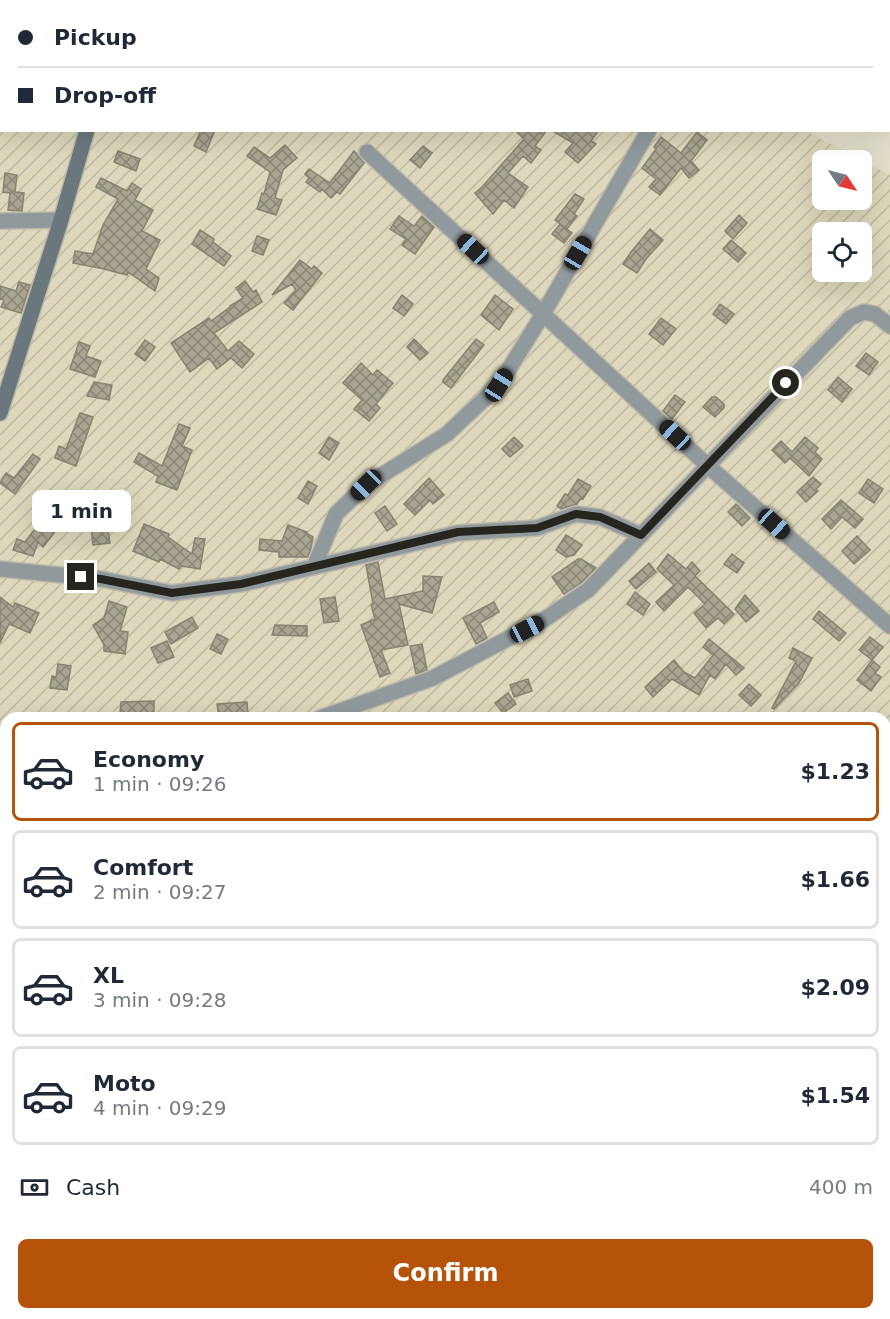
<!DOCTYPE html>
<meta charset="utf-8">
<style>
:root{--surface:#fff;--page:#f2f2f3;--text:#1f2937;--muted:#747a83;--line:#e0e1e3;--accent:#b45309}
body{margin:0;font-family:"DejaVu Sans",sans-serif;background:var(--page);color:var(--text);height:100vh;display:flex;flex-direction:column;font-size:22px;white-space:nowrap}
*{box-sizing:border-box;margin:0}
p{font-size:20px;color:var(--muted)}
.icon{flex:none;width:33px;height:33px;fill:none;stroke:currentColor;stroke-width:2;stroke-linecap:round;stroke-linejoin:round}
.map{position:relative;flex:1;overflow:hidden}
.sheet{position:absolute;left:0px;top:712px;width:891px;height:608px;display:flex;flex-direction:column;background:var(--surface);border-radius:18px 18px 0 0;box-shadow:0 6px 24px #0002}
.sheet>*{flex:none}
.guide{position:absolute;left:0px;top:0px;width:891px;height:132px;box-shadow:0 6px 24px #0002;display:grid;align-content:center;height:132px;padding:0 18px;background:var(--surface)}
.needle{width:39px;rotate:125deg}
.controls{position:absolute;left:812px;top:150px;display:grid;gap:12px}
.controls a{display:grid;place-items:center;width:60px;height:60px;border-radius:9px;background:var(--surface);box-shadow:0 6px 24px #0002;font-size:30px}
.end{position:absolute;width:27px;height:27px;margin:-14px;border:8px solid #27261e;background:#fff;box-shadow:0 0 0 3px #fff}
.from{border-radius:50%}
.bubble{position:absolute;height:42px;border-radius:9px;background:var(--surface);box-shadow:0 6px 24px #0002;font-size:20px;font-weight:700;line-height:42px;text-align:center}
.car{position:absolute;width:18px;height:36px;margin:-18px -9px;border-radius:8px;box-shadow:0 0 4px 2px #0007;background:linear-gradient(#222 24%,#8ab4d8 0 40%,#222 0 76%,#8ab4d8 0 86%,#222 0)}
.guide b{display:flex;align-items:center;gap:21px;height:57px;font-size:22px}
.guide b+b{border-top:2px solid var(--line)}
.guide i{width:15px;height:15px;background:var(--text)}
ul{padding:10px 0 0;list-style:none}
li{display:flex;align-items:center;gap:18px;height:99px;margin:0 12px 9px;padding:0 6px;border:3px solid var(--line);border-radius:9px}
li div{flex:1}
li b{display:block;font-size:22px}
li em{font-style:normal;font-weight:700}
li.on{border-color:var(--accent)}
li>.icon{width:54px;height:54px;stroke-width:1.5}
.pay{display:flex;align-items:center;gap:15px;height:66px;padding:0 18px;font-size:22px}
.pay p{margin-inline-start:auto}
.button{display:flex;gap:12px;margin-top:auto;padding:12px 18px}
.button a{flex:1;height:69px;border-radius:9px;background:var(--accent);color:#fff;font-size:24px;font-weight:700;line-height:69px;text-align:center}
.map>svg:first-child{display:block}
</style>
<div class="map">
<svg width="890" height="1319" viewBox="0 0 890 1319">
<defs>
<pattern id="industrial-furrows" width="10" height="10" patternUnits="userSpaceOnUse" patternTransform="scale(1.5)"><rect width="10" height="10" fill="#ddd7bb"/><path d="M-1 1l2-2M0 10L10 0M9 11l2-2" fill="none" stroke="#beb8a0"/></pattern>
<pattern id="building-cross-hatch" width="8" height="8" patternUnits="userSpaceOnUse" patternTransform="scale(1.5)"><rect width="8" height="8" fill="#a9a591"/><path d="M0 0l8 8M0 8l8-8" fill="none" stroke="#8a8676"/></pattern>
</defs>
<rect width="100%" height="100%" fill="#e3dfcb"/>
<path fill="url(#industrial-furrows)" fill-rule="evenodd" d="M 0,0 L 559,0 L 562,1 L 2,2 L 2,130 L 806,131 L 890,175 L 890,907 L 885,903 L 885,718 L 578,718 L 453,714 L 444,718 L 6,718 L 6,954 L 0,957 ZM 822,160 L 861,160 L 861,200 L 822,200 ZM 822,232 L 861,232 L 861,272 L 822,272 Z"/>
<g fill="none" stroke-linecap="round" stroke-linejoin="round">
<path stroke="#cab659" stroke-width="24" d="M 0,1072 L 6,1068
M 654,1314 L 658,1319"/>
</g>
<path fill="url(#building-cross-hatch)" stroke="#878371" stroke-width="1.5" d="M 201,130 L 215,130 L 206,152 L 194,146 Z
M 515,130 L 547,130 L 535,146 L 541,150 L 531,163 L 523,156 L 508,173 L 528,187 L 514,208 L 504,200 L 493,214 L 475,193 L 482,187 L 524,139 Z
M 551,130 L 599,130 L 591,141 L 596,144 L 578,163 L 565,152 L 573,143 Z
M 697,132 L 707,140 L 691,161 L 699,170 L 689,178 L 681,168 L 660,195 L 649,187 L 656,179 L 642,168 L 656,149 L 654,147 L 661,137 L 681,153 Z
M 285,145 L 297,158 L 283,170 L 275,198 L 282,200 L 276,215 L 257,209 L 262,193 L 264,194 L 270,172 L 247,156 L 254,147 L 270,158 Z
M 423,146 L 432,153 L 420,168 L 410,160 Z
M 118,151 L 140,159 L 136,171 L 114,162 Z
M 354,151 L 364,163 L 340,194 L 337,192 L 331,198 L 322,189 L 320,192 L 306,182 L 309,178 L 305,174 L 309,169 L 330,183 Z
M 5,173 L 17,175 L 15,192 L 24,193 L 22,211 L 8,210 L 10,193 L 3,192 Z
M 101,178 L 127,191 L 132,183 L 141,189 L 135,200 L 153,210 L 142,231 L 160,240 L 146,269 L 159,278 L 155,291 L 128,272 L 127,275 L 104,269 L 73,263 L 75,251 L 93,254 L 103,225 L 118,199 L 96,187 Z
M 575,194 L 584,199 L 574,214 L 577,216 L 567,229 L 555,220 Z
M 739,215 L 747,223 L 733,239 L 725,231 Z
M 399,216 L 414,226 L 422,216 L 434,227 L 415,254 L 402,245 L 406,239 L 390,229 Z
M 560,224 L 572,233 L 564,243 L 552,234 Z
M 650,229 L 663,240 L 646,259 L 637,273 L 623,264 L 631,252 Z
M 200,230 L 214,239 L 213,242 L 231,256 L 224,266 L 192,244 Z
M 257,236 L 269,240 L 263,255 L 252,251 Z
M 731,240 L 746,253 L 738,262 L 723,249 Z
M 300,260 L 312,269 L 314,266 L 322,273 L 293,310 L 284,303 L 296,290 L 292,284 L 272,295 Z
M 245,281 L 253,292 L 256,290 L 262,302 L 214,333 L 228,351 L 239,341 L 254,354 L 242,368 L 231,358 L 217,369 L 209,358 L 190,372 L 171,343 L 209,318 L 211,321 L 230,307 L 230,306 L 243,298 L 236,288 Z
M 19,282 L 30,285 L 21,313 L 1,307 L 4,300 L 0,299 L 0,286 L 16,291 Z
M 402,295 L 413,304 L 404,316 L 393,308 Z
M 495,295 L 513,309 L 499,330 L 481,315 Z
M 720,304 L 734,314 L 726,324 L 713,314 Z
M 661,318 L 676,329 L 663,345 L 649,334 Z
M 414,339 L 428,353 L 420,360 L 407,347 Z
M 476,339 L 484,345 L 451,388 L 443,382 L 443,380 Z
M 145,340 L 155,347 L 145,361 L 135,354 Z
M 79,342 L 90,346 L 86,356 L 101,361 L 95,377 L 70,369 Z
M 866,353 L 878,362 L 869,375 L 856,366 Z
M 361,363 L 373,375 L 377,370 L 393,383 L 376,404 L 380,408 L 369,421 L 354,409 L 362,400 L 343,383 Z
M 838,377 L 852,389 L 842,402 L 828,390 Z
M 94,382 L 112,385 L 109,400 L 87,396 Z
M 675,395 L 685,402 L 672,419 L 663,411 Z
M 712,397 L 716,397 L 724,404 L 724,408 L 715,417 L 703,407 Z
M 80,413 L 93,417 L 76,466 L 55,458 L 59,446 L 66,449 Z
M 179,424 L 190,428 L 182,446 L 192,450 L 177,490 L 156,482 L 158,476 L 134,462 L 139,453 L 162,466 Z
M 329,437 L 339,443 L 329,460 L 319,453 Z
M 514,437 L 523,446 L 510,457 L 502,449 Z
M 805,437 L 818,448 L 815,452 L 822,459 L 809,476 L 790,458 L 785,463 L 772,450 L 781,441 L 792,452 Z
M 33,454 L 40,459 L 15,494 L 0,483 L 6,473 L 14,478 Z
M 813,477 L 821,484 L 816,489 L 818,491 L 806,502 L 797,492 Z
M 429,478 L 444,495 L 433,504 L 430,500 L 415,515 L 404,504 Z
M 578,479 L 591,486 L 583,499 L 581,498 L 577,504 L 561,509 L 557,506 L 565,494 L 568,495 Z
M 868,479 L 883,489 L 874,503 L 859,493 Z
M 308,481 L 317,486 L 308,504 L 298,498 Z
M 841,500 L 863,519 L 855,528 L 842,517 L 831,529 L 822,519 Z
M 736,504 L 750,518 L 742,526 L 728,512 Z
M 93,505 L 104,531 L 108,530 L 110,543 L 93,545 L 91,527 L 84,509 Z
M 385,506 L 397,524 L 387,531 L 375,513 Z
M 44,517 L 46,518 L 44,525 L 54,533 L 43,547 L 38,542 L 33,556 L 13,550 L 17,539 L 25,542 Z
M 144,524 L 169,534 L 168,537 L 192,554 L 195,538 L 205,539 L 200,569 L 181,566 L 179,569 L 160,559 L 159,562 L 133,551 Z
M 288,525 L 307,532 L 306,533 L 313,537 L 311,548 L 308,557 L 279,557 L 279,552 L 259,550 L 260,539 L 282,541 Z
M 566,535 L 582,545 L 574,555 L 566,557 L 556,550 Z
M 857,536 L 870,550 L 854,564 L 842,551 Z
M 668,554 L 686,569 L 692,562 L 700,571 L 695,576 L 734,614 L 724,624 L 718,618 L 706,628 L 694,613 L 705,604 L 688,587 L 664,611 L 656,602 L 674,585 L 657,569 Z
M 732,554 L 744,563 L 737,573 L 724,564 Z
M 578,559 L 581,559 L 596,568 L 582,582 L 564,594 L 552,577 Z
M 378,562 L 385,599 L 423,591 L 423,576 L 442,577 L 432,613 L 399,604 L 408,645 L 381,650 L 390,673 L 380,677 L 361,625 L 375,619 L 371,605 L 373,604 L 366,565 Z
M 649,563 L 656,572 L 636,589 L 629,581 Z
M 635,592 L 650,604 L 643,615 L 627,604 Z
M 745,595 L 759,611 L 746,622 L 735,609 Z
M 0,597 L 13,607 L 15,603 L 39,613 L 30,633 L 9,624 L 0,643 Z
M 335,597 L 339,621 L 324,623 L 320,599 Z
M 109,601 L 127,607 L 120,631 L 128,632 L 125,654 L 104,651 L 104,645 L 93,625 L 104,618 Z
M 494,602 L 499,612 L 480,623 L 487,638 L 476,644 L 463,618 Z
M 819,611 L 846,633 L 839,641 L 813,619 Z
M 192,617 L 198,628 L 171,644 L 165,632 Z
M 275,625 L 307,626 L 307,636 L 272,635 Z
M 217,634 L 228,639 L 221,654 L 210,649 Z
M 870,637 L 883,647 L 872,660 L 859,650 Z
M 709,639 L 744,668 L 736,675 L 726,664 L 715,679 L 710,675 L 699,695 L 672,679 L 653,697 L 645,687 L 674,660 L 684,672 L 695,678 L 713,655 L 703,647 Z
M 167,641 L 174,657 L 158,663 L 151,648 Z
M 422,644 L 427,670 L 416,674 L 410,646 Z
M 793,648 L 812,658 L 799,683 L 774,709 L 772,708 L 796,661 L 789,658 Z
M 872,660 L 880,667 L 875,673 L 881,677 L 871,691 L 857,680 Z
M 58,664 L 71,666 L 67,690 L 50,688 L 52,676 L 56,677 Z
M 528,679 L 532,691 L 514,697 L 510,685 Z
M 749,684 L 761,695 L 751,706 L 739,695 Z
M 508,693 L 516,704 L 503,713 L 495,703 Z
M 154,701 L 154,713 L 120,714 L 121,702 Z
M 247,702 L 248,714 L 219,717 L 217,704 Z"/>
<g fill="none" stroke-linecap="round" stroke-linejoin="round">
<defs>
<path id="street" d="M 0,103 L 2,103
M 367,152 L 707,465 L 890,626
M 0,221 L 61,220
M 314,567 L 336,514 L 366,485 L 447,434 L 499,385 L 543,314 L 649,130
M 0,569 L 101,579 L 172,593 L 241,584 L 458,533 L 537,528 L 576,514 L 600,517 L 641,535
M 320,718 L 433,678 L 545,619 L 588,590 L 850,318 L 864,312 L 875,314 L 890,326
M 0,900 L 6,896"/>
<path id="secondary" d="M 135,2 L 135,0
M 0,413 L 61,220 L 87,130"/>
</defs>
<use href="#street" stroke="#bdbaa8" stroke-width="18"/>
<use href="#secondary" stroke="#bdbaa8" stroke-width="18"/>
<use href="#street" stroke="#909a9d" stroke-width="15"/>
<use href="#secondary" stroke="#6a787d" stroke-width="15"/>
</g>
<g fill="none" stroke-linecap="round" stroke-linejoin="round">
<path stroke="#27261e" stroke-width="8" d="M 81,577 L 101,579 L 172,593 L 241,584 L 458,532 L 537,528 L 576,514 L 600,517 L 641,535 L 786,383"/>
</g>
</svg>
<div class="controls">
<a><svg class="needle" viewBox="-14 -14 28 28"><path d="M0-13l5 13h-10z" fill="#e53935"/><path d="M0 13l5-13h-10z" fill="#747a83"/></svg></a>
<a><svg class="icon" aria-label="locate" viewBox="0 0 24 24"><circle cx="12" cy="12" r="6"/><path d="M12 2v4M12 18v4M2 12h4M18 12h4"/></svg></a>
</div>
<i class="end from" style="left:786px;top:383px"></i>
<i class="end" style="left:81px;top:577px"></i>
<div class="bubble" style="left:32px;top:490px;width:99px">1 min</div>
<i class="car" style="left:473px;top:249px;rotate:313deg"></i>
<i class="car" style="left:578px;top:253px;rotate:30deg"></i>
<i class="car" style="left:499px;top:385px;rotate:32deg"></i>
<i class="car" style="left:675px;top:435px;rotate:313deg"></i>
<i class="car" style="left:366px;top:485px;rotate:225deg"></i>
<i class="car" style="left:774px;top:524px;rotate:132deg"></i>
<i class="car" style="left:527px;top:629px;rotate:62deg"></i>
<div class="guide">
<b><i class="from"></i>Pickup</b>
<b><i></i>Drop-off</b>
</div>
<section class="sheet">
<ul>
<li class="on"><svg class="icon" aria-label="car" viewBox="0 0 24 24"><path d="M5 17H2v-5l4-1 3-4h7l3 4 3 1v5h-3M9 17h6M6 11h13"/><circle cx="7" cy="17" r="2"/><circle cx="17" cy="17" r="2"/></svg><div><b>Economy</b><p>1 min · 09:26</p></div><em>$1.23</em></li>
<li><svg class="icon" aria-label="car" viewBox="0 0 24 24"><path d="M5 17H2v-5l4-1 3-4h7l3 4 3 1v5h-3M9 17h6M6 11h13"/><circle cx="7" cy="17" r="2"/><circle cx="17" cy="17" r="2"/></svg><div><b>Comfort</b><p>2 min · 09:27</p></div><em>$1.66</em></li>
<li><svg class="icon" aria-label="car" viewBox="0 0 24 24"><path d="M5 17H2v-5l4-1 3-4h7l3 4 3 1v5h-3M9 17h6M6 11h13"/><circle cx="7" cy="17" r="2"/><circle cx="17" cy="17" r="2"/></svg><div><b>XL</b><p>3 min · 09:28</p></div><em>$2.09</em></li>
<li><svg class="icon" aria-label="car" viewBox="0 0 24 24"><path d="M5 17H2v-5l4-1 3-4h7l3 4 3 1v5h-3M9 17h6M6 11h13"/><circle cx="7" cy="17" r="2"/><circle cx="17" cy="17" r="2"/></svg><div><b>Moto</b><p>4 min · 09:29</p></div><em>$1.54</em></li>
</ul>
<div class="pay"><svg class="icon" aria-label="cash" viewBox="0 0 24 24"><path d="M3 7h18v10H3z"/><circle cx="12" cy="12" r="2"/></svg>Cash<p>400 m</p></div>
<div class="button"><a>Confirm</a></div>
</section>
</div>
